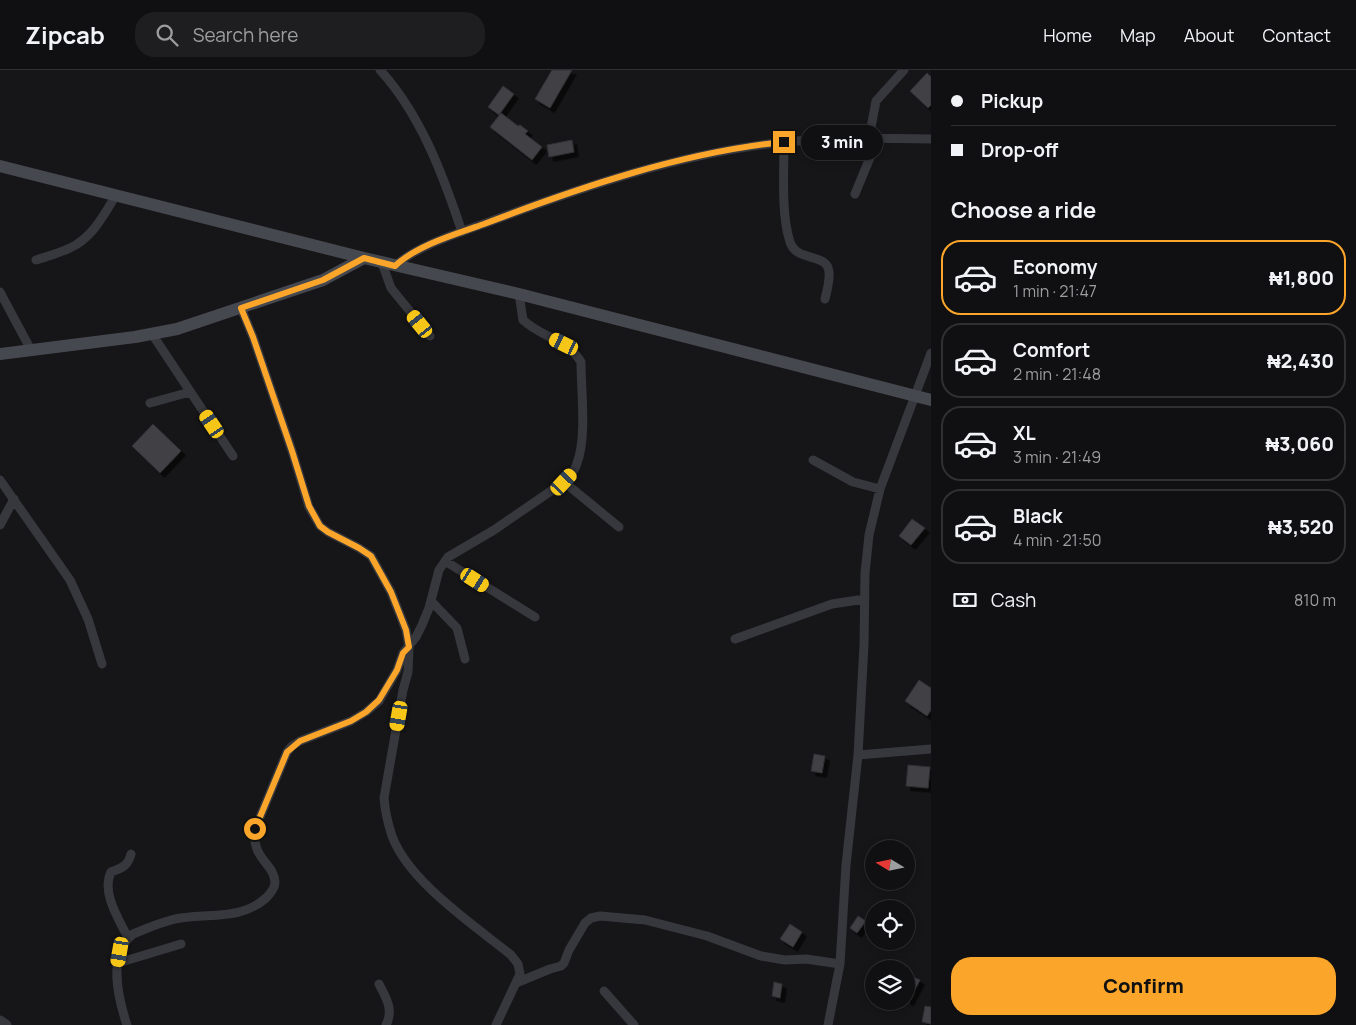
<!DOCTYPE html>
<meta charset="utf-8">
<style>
:root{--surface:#101012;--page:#1e1e20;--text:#f1f3f6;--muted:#9c9d9f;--line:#303032;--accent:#fba62b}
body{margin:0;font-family:Manrope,sans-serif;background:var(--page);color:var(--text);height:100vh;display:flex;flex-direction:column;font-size:19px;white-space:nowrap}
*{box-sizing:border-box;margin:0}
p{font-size:16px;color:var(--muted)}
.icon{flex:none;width:28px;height:28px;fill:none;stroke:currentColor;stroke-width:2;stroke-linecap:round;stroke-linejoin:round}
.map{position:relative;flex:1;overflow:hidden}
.panel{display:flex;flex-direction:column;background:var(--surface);width:425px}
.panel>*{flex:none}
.hud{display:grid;align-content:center;height:110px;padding:0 20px;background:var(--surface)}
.needle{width:32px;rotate:280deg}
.controls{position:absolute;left:865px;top:770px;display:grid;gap:10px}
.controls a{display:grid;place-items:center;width:50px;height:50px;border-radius:50%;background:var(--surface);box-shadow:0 2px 8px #0003,0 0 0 1px var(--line);font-size:25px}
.end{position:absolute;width:22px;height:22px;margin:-11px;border:6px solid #fba62b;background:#111;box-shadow:0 0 0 2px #111}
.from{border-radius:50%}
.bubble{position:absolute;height:35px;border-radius:18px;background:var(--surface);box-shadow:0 2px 8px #0003,0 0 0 1px var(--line);font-size:16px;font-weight:800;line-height:35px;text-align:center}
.car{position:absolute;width:15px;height:30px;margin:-15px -8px;border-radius:6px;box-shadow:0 0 4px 1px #0007;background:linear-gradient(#f5c518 24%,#345 0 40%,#f5c518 0 76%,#345 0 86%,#f5c518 0)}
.hud b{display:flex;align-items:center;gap:18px;height:48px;font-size:19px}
.hud b+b{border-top:1px solid var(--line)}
.hud i{width:12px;height:12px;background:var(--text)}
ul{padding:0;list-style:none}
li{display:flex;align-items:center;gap:15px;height:75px;margin:0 10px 8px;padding:0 10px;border:2px solid var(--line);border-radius:20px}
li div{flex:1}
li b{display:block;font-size:19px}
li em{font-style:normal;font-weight:800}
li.selected{border-color:var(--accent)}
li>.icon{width:45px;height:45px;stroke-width:1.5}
h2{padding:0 20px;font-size:22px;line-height:60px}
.pay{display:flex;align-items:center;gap:12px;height:55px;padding:0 20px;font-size:19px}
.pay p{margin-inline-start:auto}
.cta{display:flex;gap:10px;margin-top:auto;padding:10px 20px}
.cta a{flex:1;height:58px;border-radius:20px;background:var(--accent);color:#111;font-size:20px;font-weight:800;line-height:58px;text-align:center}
header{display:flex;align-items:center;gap:30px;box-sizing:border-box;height:70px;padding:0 25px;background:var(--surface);border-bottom:1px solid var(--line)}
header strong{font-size:24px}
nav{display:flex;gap:28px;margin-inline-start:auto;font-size:18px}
.search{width:350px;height:45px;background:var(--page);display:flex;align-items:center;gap:12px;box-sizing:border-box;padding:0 18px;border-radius:20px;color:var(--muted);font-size:19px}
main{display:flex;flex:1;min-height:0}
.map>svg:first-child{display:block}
</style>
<header>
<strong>Zipcab</strong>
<div class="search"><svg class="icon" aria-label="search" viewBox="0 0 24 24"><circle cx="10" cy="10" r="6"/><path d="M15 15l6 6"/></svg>Search here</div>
<nav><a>Home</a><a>Map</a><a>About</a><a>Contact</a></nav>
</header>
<main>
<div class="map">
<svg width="931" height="955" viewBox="0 0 931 955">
<defs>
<filter id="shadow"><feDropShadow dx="4.5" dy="4.5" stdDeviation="0" flood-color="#0009"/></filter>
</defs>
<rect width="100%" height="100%" fill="#161618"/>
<path fill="#404145" stroke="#303034" filter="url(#shadow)" d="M 552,0 L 572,0 L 550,38 L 535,29 Z
M 927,3 L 931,7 L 931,35 L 928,38 L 910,21 Z
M 503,16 L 514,24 L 499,45 L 488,37 Z
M 501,43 L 518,56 L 520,55 L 528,61 L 525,64 L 542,77 L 532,90 L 490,57 Z
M 572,70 L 574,82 L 549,87 L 547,75 Z
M 153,354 L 181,381 L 160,403 L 132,376 Z
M 912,449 L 925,458 L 911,475 L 899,466 Z
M 919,610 L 931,618 L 931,640 L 927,646 L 905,631 Z
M 814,684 L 825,686 L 822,703 L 811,701 Z
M 908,695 L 930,697 L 928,718 L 906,716 Z
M 858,846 L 866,851 L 857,863 L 850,858 Z
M 790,854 L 802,862 L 793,877 L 780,869 Z
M 906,904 L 920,910 L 909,931 L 906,930 Z
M 774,912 L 782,914 L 780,928 L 772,926 Z
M 925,936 L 931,937 L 931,954 L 922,952 Z"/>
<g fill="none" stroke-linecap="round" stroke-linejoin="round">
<path stroke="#37383e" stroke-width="9" d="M 380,0 C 421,45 443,105 462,162
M 869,68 L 876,31 L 904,0
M 784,73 C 784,101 781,145 790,172 C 797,193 827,182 829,202 C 830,211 827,220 825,229
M 855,124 L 878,68
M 36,190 C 48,186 60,183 70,178 C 92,168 104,145 116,125
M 382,193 L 391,218 L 430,266
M 395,196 C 417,175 465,161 494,150 C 583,117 674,86 768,74 C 822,67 877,68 931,69
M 0,222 L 31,280
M 241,238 L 253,267 L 292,381 L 309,437 L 320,456 L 328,462 L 359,478 L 371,486 L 391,522 L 406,560 L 409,577 L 408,602 L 403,620 L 384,728 C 385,741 388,754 392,766 C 409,812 474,855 511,885 L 518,894 L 520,904 L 496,955
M 152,264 L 233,386
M 150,333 L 190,322
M 813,390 L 853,412 L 880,419
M 0,410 L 70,510 L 88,549 L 102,594
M 564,412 L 619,457
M 0,455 L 14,429
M 445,491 L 535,547
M 431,531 L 457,558 L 465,589
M 735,569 L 832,534 L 865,529
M 858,685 L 931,679
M 128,868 C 119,849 101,823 111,802 C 122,798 128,796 131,784
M 118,893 L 181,874
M 516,913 L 550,899 L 561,896 L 564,893 L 569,880 L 585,853 L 591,848 L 600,846 L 645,850 L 707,866 L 761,886 L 785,890 L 806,889 L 840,894
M 379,914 C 386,928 394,939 386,955
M 604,921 L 634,955
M 127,955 C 118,928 107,885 133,864 C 148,858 165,850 181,848 C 211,843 241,850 266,828 C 270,824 275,818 275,812 C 274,793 251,789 255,759 L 287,682 L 292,676 L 300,671 L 351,651 L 366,642 L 379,631 L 397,600 L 403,583 L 416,567 L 422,555 L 429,538 L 439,500 L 448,487 L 494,460 L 564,412 C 570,406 575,401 577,393 C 587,368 581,320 581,292 C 568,270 541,267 523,250 L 519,224
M 828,955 L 840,894 L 846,795 L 858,685 L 864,575 L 865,503 L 869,465 L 880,419 L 931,283"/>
<path stroke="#37383e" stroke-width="11" d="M 0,951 L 6,955"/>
<path stroke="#45484e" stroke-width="12" d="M 0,96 L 364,188 L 519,224 L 931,330
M 0,284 L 135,267 L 177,259 L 323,210 L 364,188"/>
</g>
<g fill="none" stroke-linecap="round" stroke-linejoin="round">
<path stroke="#fba62b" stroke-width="6" d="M 255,759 L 287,682 L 300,671 L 351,651 L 366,642 L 379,630 L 397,600 L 403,583 L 409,577 L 406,560 L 391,522 L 371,486 L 359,478 L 328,462 L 320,456 L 309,436 L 292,381 L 253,267 L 241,238 L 323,210 L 364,188 L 395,196 C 417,175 456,164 484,154 C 578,118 683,82 784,72"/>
</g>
</svg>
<div class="controls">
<a><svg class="needle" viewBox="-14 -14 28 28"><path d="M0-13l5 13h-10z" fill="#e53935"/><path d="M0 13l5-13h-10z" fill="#9c9d9f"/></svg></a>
<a><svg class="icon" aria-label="locate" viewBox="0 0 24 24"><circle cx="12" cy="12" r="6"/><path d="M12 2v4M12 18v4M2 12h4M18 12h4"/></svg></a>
<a><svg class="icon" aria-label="layers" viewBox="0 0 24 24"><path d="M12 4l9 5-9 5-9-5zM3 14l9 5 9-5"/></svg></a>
</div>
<i class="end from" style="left:255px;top:759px"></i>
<i class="end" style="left:784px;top:72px"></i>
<div class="bubble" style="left:801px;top:55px;width:82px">3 min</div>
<i class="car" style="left:420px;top:254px;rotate:321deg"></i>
<i class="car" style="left:564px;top:274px;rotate:296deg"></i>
<i class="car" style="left:212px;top:354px;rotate:326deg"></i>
<i class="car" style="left:564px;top:412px;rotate:43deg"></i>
<i class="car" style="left:475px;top:510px;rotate:122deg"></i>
<i class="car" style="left:399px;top:646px;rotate:190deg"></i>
<i class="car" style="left:120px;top:882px;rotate:190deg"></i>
</div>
<section class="panel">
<div class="hud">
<b><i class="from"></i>Pickup</b>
<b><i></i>Drop-off</b>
</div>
<h2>Choose a ride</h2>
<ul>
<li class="selected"><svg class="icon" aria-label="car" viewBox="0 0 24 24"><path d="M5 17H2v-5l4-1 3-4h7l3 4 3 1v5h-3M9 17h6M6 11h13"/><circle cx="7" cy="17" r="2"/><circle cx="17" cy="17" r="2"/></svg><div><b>Economy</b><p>1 min · 21:47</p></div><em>₦1,800</em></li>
<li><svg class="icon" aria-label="car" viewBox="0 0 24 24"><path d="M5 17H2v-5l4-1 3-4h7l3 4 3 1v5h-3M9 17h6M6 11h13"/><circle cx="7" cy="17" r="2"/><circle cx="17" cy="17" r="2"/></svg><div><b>Comfort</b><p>2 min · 21:48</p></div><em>₦2,430</em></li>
<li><svg class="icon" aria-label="car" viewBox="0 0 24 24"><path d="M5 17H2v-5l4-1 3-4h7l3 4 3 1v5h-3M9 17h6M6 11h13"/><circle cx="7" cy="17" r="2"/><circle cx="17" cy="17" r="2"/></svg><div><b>XL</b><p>3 min · 21:49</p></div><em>₦3,060</em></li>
<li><svg class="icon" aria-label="car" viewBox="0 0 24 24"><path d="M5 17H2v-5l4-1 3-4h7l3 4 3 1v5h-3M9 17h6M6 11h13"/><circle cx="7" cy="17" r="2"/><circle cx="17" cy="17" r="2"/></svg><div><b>Black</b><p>4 min · 21:50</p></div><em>₦3,520</em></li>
</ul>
<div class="pay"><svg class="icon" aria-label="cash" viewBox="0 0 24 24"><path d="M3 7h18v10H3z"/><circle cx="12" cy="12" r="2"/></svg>Cash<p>810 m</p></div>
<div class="cta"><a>Confirm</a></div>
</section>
</main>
